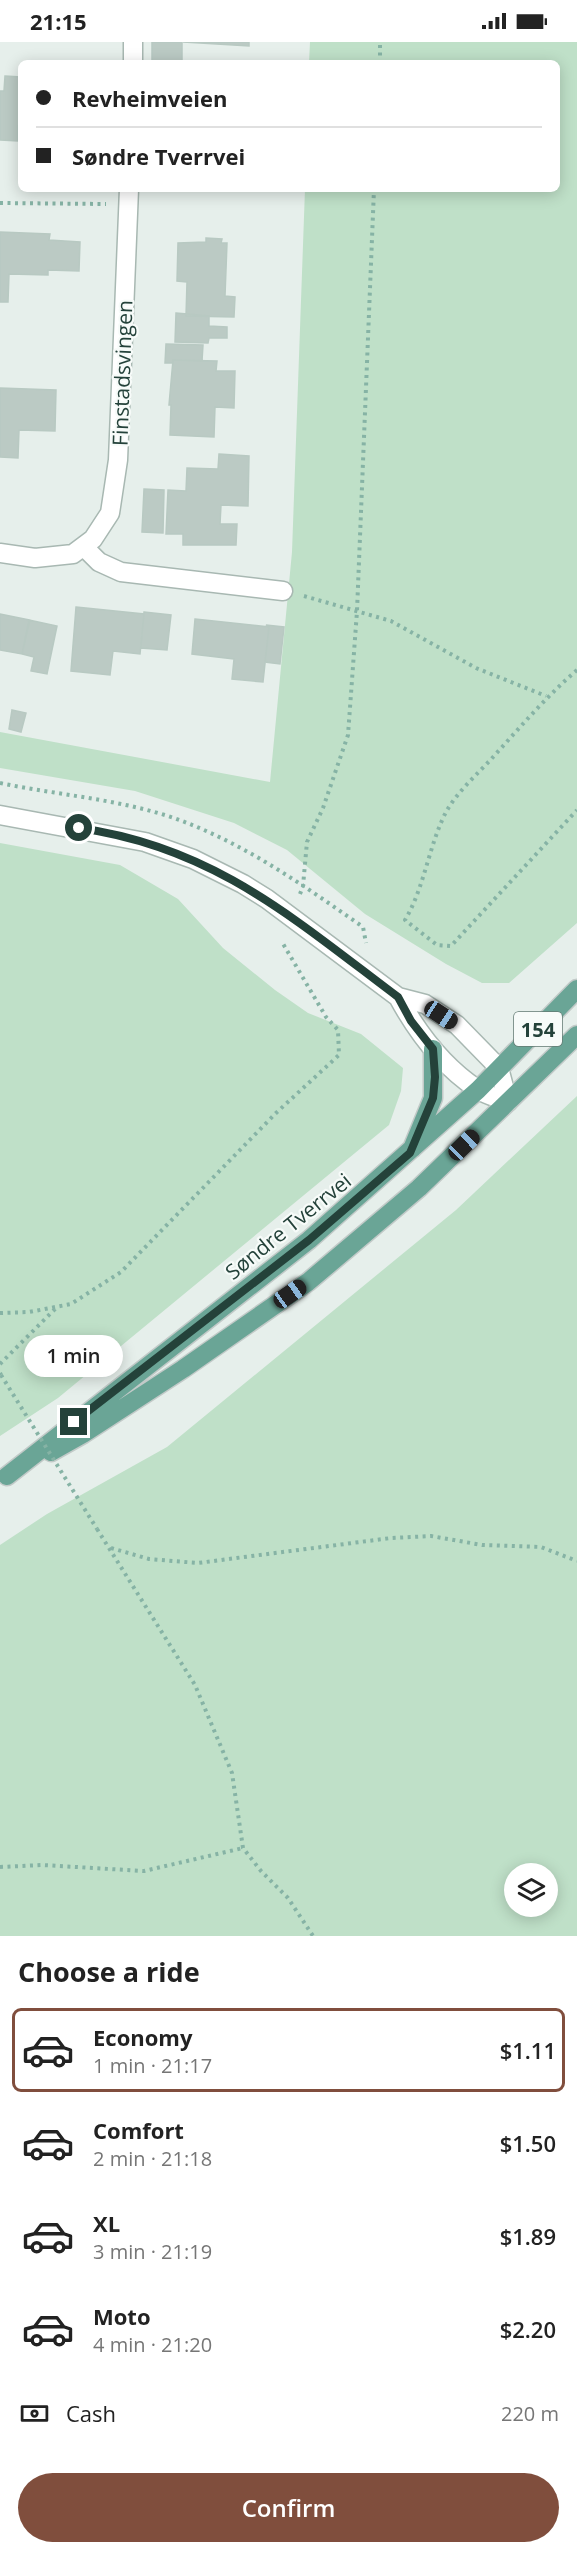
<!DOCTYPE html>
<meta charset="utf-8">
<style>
:root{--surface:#fff;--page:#f2f2f2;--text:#222;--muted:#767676;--line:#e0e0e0;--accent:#804e3d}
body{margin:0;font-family:"Open Sans",sans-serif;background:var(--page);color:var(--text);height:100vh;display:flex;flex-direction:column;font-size:22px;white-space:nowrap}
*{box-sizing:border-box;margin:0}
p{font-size:20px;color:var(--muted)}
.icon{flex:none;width:33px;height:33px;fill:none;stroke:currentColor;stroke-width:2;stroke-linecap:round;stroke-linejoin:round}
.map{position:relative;height:1894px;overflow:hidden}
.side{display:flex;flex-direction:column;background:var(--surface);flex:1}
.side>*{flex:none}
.top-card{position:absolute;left:18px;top:18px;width:542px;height:132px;border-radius:9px;box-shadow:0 3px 15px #0003;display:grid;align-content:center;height:132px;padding:0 18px;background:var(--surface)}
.controls{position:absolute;left:504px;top:1821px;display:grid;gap:12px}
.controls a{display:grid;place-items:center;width:54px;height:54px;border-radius:50%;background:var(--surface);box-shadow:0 3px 15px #0003;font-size:30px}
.end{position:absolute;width:27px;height:27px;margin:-14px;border:8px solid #24423a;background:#fff;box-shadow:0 0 0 3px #fff}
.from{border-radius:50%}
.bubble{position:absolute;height:42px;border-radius:21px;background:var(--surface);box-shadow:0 3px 15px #0003;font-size:20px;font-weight:600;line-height:42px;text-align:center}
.car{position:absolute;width:18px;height:36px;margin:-18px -9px;border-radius:8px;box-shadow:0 0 4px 2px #0007;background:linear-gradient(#222 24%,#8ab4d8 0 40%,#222 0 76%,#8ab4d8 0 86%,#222 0)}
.top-card b{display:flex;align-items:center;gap:21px;height:57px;font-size:22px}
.top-card b+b{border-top:2px solid var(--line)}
.top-card i{width:15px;height:15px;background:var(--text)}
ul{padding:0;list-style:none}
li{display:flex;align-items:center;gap:18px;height:84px;margin:0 12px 9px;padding:0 6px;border:3px solid transparent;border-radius:9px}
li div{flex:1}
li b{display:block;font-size:22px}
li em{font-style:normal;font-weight:600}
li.selected{border-color:var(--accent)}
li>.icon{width:54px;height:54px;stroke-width:1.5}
h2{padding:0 18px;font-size:27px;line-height:72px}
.pay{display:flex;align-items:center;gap:15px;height:66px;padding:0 18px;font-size:22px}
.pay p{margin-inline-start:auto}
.action{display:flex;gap:12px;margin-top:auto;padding:12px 18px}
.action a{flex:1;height:69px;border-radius:36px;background:var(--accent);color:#fff;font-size:24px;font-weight:600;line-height:69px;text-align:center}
.status{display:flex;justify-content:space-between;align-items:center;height:42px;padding:0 30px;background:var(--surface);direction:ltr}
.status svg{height:16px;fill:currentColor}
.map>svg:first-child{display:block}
</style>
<div class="status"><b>21:15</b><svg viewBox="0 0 49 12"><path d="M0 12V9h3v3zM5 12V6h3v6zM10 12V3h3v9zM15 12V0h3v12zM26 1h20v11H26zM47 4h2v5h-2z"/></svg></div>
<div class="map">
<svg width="577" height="1894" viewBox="0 0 577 1894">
<rect width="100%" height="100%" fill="#e6efeb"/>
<path fill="#bfe0c8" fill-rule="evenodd" d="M 310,0 L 577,0 L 577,881 L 509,941 L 482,941 L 446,922 L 365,872 L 287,808 L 234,781 L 135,749 L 0,726 L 0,690 L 270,740 L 292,510 L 305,147 L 556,147 L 556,21 L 309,21 Z
M 0,801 L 120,823 L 178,857 L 223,906 L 275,948 L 308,971 L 361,992 L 403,1026 L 401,1049 L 389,1083 L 58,1356 L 0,1394 Z
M 577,1054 L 577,1894 L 0,1894 L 0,1503 L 47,1472 L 167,1405 L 456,1168 ZM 514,1832 L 548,1832 L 548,1864 L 514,1864 Z"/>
<path fill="#bbcac4" stroke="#b8c9c2" stroke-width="1.5" d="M 152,0 L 182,0 L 182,21 L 152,21 Z
M 183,0 L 249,0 L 249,4 Z
M 5,34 L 21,35 L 21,84 L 18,84 L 18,99 L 0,98 L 0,49 L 4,49 Z
M 0,190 L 50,192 L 49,198 L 80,200 L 79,229 L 48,228 L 48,233 L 9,232 L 8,260 L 0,260 Z
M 206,196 L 222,197 L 221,201 L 227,201 L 225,254 L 235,255 L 234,275 L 186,274 L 187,240 L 177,239 L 178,201 L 206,200 Z
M 176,271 L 209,274 L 209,284 L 227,285 L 227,296 L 209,296 L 208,301 L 175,300 Z
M 166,302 L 203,303 L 202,319 L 173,318 L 173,321 L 165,321 Z
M 173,318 L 217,319 L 216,329 L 235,329 L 234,366 L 215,365 L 214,395 L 170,393 L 171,363 L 169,363 Z
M 0,346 L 56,348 L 55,389 L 19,388 L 18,416 L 0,415 Z
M 219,412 L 249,414 L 248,464 L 221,463 L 220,482 L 237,482 L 236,503 L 183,503 L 183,492 L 166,492 L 168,448 L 186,449 L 187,426 L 218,427 Z
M 144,447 L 164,448 L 163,491 L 142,490 Z
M 76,565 L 144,572 L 140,612 L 113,609 L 110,633 L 71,629 Z
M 144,570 L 171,573 L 167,608 L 141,606 Z
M 0,572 L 30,578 L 22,612 L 0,608 Z
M 195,577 L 269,585 L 263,640 L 232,637 L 234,617 L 192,612 Z
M 29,578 L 57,584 L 47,632 L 31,629 L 34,615 L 22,612 Z
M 266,583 L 284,585 L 280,622 L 265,620 L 269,585 Z
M 12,668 L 26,671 L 21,690 L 9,687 Z"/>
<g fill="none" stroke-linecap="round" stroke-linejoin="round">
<defs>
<path id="minor" d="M 133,21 L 133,0
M 84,505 L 99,520 L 121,530 L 283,549
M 0,511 L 35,516 L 73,512 L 93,497 L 110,471 L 118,418 L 129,147
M 0,773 L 145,800 L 193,817 L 243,842 L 267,857 L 398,955 L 425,962 L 457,983 L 499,1026 L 508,1060
M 398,955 C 417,990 444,1025 477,1047 C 486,1053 498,1056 508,1060"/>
<path id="major" d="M 412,1107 L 433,1056 L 433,1007
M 51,1410 L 83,1392 L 183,1327 L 308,1240 L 419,1146 L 577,993
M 7,1434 L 309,1198 L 478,1048 L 577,947"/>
</defs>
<use href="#minor" stroke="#a8b8b2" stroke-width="21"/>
<use href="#major" stroke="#c2cac8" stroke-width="21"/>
<path stroke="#86b3a5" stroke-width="4" stroke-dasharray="3 4.5" stroke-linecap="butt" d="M 380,21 L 380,0
M 0,161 L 106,162
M 304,554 L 391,579 L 476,626 L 546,654
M 577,628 C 547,654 521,684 494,714 C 477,733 455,751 444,774 C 428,808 424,846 405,878 L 437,903 L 451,904 L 577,768
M 0,741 C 58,753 118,757 174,776 C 244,801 303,843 363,885 L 366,901
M 300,852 L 303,844 L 307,800 L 323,766 L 348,693 L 357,569 L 374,147
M 0,1271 L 29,1270 L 71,1262 L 121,1230 L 276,1071 L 339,1013 L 338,988 L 326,975 L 282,900
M 0,1322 L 56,1266
M 0,1331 L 1,1333
M 97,1487 L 195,1643 L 232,1731 L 243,1806 L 261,1829 L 288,1856 L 313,1894
M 111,1506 L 149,1517 L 198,1521 L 391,1496 L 431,1494 L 482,1503 L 541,1505 L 577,1519
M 0,1825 L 42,1823 L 144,1829 L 243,1806"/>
<use href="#minor" stroke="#fff" stroke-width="18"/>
<use href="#major" stroke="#6aa596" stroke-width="18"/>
<path stroke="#86b3a5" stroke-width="4" stroke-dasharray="3 4.5" stroke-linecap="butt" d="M 1,1333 L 97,1487"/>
</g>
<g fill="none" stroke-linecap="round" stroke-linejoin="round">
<path stroke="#24423a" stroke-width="8" d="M 74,1380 L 309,1198 L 410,1111 L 433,1056 L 435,1035 L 433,1007 L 411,979 L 398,955 C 294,877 214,805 79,786"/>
</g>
<g text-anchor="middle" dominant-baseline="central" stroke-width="4.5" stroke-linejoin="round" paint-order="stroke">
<rect fill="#f7fbf9" stroke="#637a73" stroke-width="1.5" x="514" y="970" width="48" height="34" rx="4.5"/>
<g font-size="20" font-weight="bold" fill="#24423a">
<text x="538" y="987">154</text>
</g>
<g font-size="21" fill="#24423a" stroke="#f7fbf9">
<text transform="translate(122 331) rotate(-88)">Finstadsvingen</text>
<text transform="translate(288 1184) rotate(-39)">Søndre Tverrvei</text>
</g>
</g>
</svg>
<div class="controls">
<a><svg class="icon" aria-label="layers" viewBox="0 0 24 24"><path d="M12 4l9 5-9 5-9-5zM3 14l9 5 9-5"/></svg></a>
</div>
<i class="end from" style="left:79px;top:786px"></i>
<i class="end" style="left:74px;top:1380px"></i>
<div class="bubble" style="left:24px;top:1293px;width:99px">1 min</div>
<i class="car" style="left:441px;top:973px;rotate:123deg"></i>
<i class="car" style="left:464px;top:1103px;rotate:46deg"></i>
<i class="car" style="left:290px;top:1252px;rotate:55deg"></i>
<div class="top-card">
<b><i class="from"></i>Revheimveien</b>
<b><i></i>Søndre Tverrvei</b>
</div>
</div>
<section class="side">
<h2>Choose a ride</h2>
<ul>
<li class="selected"><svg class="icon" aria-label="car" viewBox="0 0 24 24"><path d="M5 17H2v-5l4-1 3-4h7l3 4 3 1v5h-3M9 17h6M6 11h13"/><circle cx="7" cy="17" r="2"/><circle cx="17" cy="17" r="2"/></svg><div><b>Economy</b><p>1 min · 21:17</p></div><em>$1.11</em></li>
<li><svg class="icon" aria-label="car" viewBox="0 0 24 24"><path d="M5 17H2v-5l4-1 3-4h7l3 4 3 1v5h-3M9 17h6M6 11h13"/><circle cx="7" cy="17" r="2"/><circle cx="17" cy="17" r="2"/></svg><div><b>Comfort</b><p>2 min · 21:18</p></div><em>$1.50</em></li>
<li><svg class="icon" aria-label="car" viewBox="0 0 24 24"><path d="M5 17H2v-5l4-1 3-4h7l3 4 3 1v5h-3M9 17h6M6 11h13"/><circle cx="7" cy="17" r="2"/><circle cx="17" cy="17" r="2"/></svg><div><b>XL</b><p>3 min · 21:19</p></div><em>$1.89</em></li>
<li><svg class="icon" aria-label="car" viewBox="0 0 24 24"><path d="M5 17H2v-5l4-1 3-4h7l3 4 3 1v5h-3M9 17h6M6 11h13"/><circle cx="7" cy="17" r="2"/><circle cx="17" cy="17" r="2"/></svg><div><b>Moto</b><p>4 min · 21:20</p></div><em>$2.20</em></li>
</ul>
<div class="pay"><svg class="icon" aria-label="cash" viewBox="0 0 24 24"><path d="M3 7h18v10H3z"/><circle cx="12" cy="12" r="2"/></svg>Cash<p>220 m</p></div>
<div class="action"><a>Confirm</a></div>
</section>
